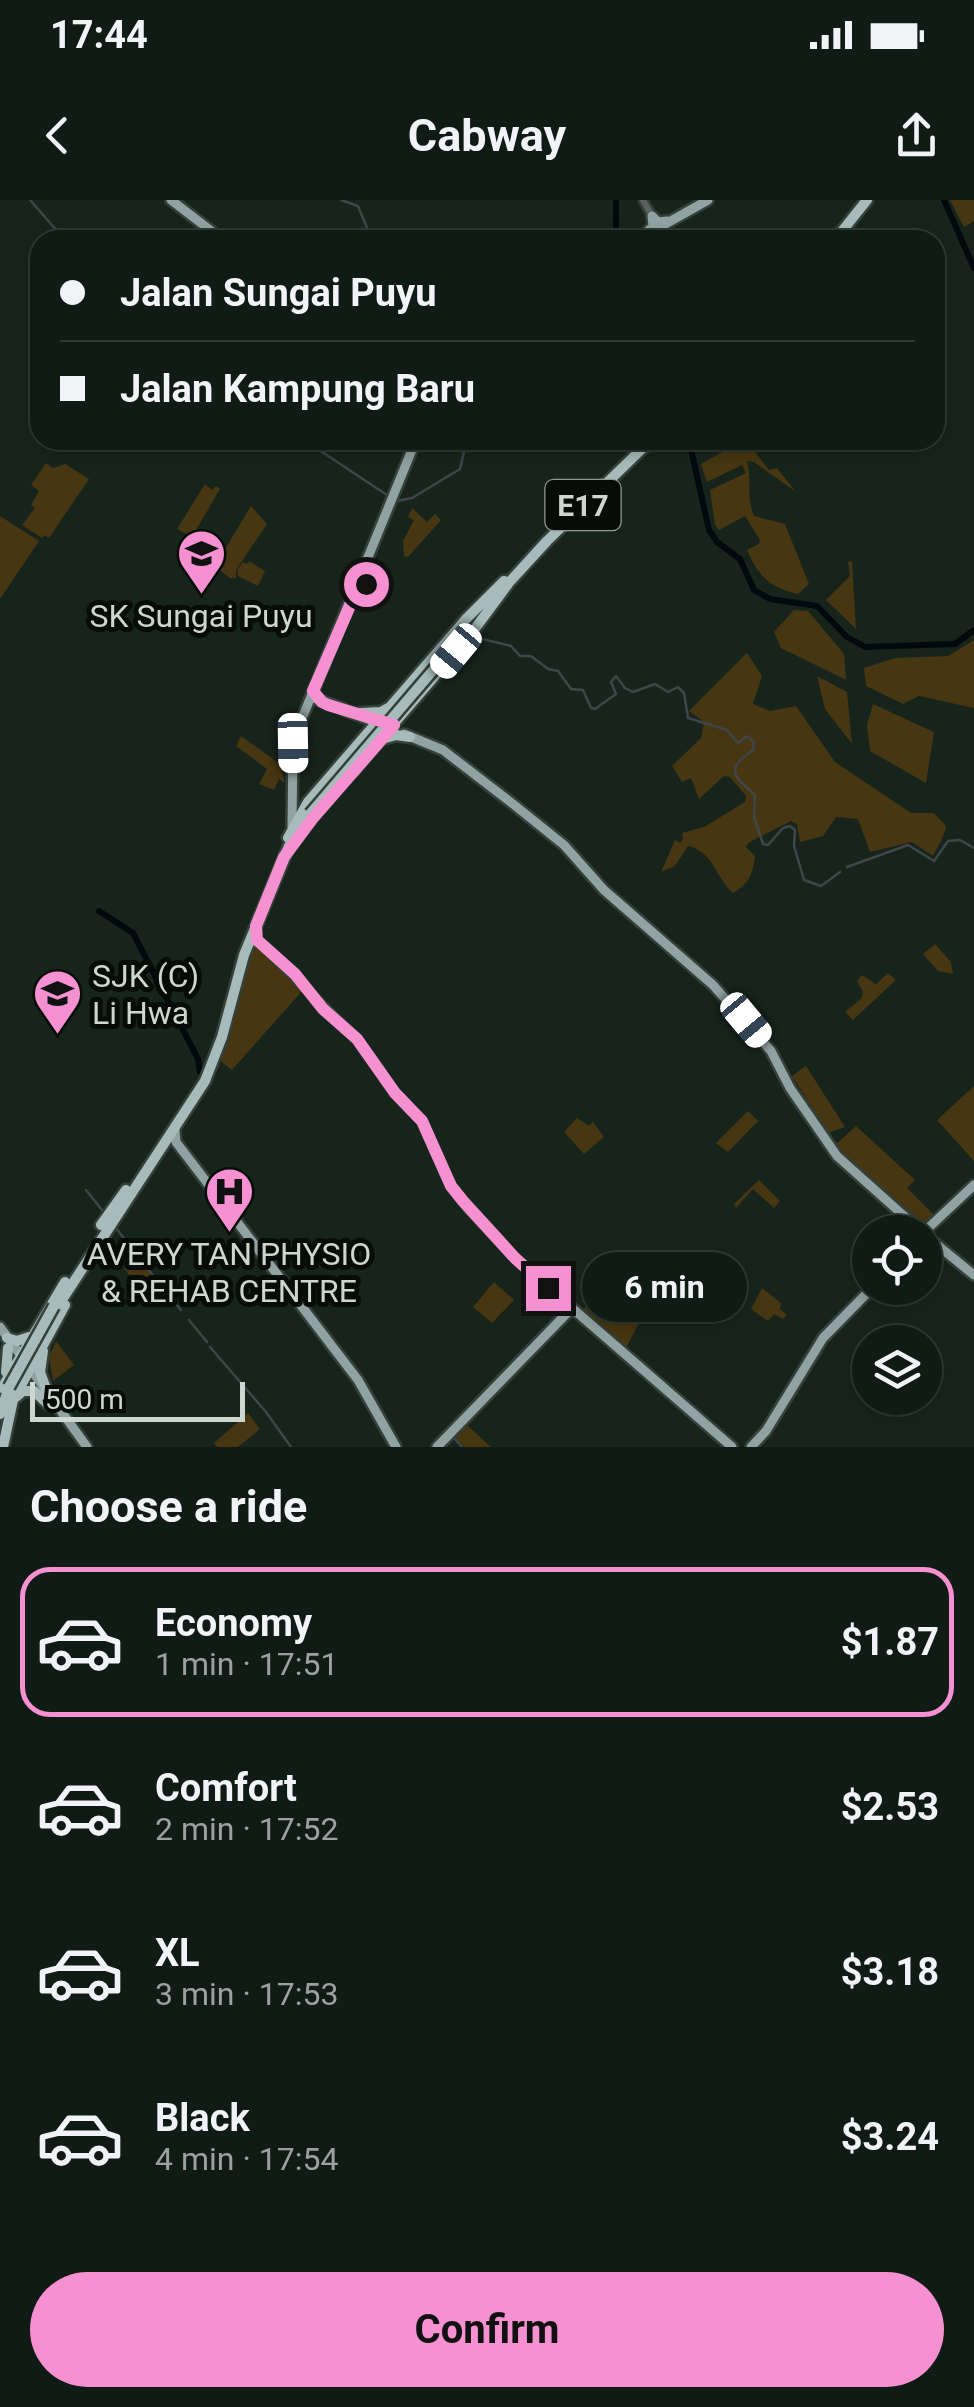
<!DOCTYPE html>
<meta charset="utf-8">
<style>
:root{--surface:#111b15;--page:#1a241e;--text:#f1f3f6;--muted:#9ca1a0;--line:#303934;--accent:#f590d1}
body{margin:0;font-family:Roboto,sans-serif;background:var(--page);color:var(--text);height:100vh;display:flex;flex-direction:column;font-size:38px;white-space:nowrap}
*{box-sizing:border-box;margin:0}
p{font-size:32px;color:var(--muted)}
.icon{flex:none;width:55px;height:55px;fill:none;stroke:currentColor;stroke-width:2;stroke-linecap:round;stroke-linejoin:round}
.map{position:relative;height:1247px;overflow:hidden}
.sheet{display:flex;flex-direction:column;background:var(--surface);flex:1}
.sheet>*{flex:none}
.hud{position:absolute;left:30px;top:30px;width:915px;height:220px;border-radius:30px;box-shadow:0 5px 15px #0003,0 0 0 2px var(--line);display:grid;align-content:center;height:220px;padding:0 30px;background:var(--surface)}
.tools{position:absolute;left:852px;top:1015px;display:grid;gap:20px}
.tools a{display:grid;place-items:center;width:90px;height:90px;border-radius:50%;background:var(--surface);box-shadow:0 5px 15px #0003,0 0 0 2px var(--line);font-size:50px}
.scale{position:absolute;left:30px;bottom:25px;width:215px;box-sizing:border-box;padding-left:10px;border:5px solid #ced6d1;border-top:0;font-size:28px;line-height:35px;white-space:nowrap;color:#ced6d1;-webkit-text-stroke:8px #070c08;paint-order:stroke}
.end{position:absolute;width:45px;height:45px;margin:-22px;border:12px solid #f590d1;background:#111;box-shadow:0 0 0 5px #111}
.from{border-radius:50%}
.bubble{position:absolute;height:70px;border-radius:35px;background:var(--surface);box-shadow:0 5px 15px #0003,0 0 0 2px var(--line);font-size:32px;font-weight:700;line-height:70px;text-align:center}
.car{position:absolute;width:30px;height:60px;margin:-30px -15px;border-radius:12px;box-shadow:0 0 8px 2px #0007;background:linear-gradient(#fff 24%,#345 0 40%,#fff 0 76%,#345 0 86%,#fff 0)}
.hud b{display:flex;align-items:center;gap:35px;height:95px;font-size:38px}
.hud b+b{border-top:2px solid var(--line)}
.hud i{width:25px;height:25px;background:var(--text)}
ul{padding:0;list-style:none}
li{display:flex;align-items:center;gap:30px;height:150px;margin:0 20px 15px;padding:0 10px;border:5px solid transparent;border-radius:30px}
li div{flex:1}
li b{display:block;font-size:38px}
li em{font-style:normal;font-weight:700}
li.current{border-color:var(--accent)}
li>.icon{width:90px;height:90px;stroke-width:1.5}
h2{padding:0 30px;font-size:45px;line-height:120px}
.primary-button{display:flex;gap:20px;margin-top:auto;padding:20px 30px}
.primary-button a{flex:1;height:115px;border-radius:60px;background:var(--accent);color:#111;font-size:40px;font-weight:700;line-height:115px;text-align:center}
.status{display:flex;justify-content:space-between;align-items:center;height:70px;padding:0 50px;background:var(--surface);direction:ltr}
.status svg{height:28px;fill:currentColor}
header{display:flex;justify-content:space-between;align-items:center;height:130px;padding:0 30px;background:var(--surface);font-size:45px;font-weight:700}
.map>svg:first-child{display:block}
</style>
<div class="status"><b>17:44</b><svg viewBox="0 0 49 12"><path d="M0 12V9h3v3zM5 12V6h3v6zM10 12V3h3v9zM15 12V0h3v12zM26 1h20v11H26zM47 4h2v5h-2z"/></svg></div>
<header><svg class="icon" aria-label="back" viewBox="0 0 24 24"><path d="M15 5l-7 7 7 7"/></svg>Cabway<svg class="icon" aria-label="share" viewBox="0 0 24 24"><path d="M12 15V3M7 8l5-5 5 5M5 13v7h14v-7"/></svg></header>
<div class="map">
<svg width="974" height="1247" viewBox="0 0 974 1247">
<rect width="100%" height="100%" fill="#17241c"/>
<path fill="#463611" d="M 950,0 L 974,0 L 974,21 L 964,27 Z
M 728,240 L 732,240 L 739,250 L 751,247 L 769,270 L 777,268 L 796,292 L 754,262 L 747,261 C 752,281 746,296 754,316 L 785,324 L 809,384 L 798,394 C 770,388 759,377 747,350 L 759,344 L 760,340 L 745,316 L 719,330 L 715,325 L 710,290 L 746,273 L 742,265 L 707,282 L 701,264 L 731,247 Z
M 46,263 L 53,268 L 65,264 L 89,279 L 49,338 L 45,335 L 42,338 L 22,325 L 35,308 L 31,305 L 39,291 L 31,285 Z
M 205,284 L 212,290 L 216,286 L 220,289 L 192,337 L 177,329 Z
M 251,306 L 267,324 L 236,370 L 236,378 L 230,378 L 215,366 Z
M 412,308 L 427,322 L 435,314 L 441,320 L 408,357 L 404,356 L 403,341 L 414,320 L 408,317 Z
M 0,316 L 39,341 L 0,399 Z
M 249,361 L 265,371 L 258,386 L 238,376 L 237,370 L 243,362 L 247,364 Z
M 848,361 L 852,362 L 856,429 L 826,400 L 850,376 Z
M 794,410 L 808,411 L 844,454 L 846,480 L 781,448 L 774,432 Z
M 974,440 L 974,508 L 919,496 L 903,504 L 866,486 L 864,468 L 895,458 L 948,456 Z
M 747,453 L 762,476 L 753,504 L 770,511 L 796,506 L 835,562 L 911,613 L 934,613 L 946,626 C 946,633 937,648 933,656 L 912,642 L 870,652 L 858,619 L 836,617 L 823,636 L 800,642 L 797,624 L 791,621 L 748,643 L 746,647 L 755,656 C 753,674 749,684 733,693 C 715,677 714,652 688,646 L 675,666 L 661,672 L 675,640 L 680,643 L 683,639 L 682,633 L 704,627 L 745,602 L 746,596 L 730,577 L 724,576 L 699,599 L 691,578 L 682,582 L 672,566 L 701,538 L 704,522 L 689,511 Z
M 817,476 L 847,492 L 852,544 L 825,509 Z
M 873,504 L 934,532 L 926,583 L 870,551 L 867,525 Z
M 241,536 L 280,564 L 285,583 L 279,579 L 274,590 L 259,584 L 267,569 L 236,546 Z
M 257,744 L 291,776 L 302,791 L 232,870 L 219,860 L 244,767 L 253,745 Z
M 935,744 L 951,762 L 953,774 L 938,771 L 923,754 Z
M 888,773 L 896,780 L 853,820 L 845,812 L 862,798 L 863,792 L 857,781 L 862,775 L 876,784 Z
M 806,866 L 845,927 L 828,933 L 792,876 Z
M 974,886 L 974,961 L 937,920 Z
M 748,911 L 758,921 L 728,952 L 716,943 Z
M 577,918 L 589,926 L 593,922 L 604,937 L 584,954 L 564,932 Z
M 856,926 L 915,980 L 907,988 L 935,1016 L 925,1025 L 920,1025 L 834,946 Z
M 759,980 L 780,1001 L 774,1008 L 753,989 L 736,1008 L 734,1004 Z
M 132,1049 L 156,1081 L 143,1093 L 124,1068 Z
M 659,1050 L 708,1090 L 692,1117 L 685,1114 L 681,1119 L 628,1074 Z
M 494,1082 L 514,1100 L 492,1123 L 473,1107 Z
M 609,1087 L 640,1121 L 626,1148 L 581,1111 Z
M 762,1088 L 781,1103 L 780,1109 L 787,1115 L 783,1119 L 774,1114 L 768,1121 L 751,1109 Z
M 56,1141 L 74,1165 L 53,1181 L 49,1157 Z
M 248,1213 L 260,1229 L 238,1247 L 217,1247 L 214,1243 Z
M 466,1224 L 491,1247 L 464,1247 L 454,1236 Z"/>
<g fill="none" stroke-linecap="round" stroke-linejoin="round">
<path stroke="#3e4648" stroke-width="2.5" d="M 30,0 L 65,40
M 341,0 L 358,6 L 372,40
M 304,240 L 390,297
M 397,301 L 412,298 L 460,269 L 465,247 L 461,240
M 474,437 L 511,446 L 520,456 L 531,456 L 548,469 L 558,471 L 571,489 L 583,490 L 591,508 L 595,509 L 616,494 L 611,482 L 616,476 L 625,488 L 633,492 L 655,484 L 668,492 L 678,487 L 684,493 L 688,518 L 727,530 L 738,543 L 747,536 L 754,542 L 753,550 C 724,570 734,576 755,595 L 754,617 L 763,644 L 768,645 L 783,628 L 790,626 L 795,630 L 794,646 L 804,680 L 821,686 L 840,672
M 847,667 L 908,645 L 934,661 L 948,641 L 960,640 L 974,648
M 86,990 L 102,1010
M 116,1028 L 129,1045
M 132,1048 L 158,1082
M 160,1084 L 174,1101
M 175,1103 L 181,1110
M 189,1120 L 207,1142
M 210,1147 L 266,1212 L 291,1247
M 455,1239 L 462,1247"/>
<path stroke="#01090e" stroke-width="6" d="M 616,0 L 616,40
M 944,0 L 974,68
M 689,240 L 709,330 L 717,342 L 740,359 L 754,390 L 770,399 L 817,406 L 847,437 L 865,447 L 955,444 L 974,430
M 99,711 L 133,733 L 198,859 L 200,872"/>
<defs>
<path id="minor" d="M 643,0 L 652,16
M 255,732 L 257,740 L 357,839 L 395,893 L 422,921 L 451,986 L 469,1010 L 515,1058 L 572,1108"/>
<path id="major" d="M 171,0 L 223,40
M 648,31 L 653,26 L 652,16 L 658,22 L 667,21
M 637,40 L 708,0
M 311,497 L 344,509
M 342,509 L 381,524
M 404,534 L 443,550 L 513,604 L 564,645 L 604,690 L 713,785 L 771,851 L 790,888 L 837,956 L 922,1032
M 292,627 L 293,543 L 296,533 L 416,240
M 175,930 L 176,942 L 358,1180 L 396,1247
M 924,1032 L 974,985
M 925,1035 L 974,1075
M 0,1127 L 87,1247
M 437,1247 L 572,1108 L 732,1247
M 751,1247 L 766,1231 L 823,1138 L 872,1088"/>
<path id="highway" d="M 835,40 L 867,0
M 504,388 L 547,341 L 651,240
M 360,513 L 381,512 L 388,508
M 382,539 L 396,535 L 410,537
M 353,571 L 471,434 L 508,384
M 288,638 L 308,602 L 466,419 L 504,381
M 101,1025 L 126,990
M 56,1109 L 205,881 L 222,837 L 244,755 L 289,646 L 310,614
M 7,1138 L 17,1141 L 29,1137
M 43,1151 L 40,1172 L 49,1197
M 6,1172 L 8,1148
M 2,1188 L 65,1082
M 16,1197 L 23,1191 L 34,1191 L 48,1204
M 0,1214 L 9,1187
M 3,1247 L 13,1200 L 65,1105"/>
</defs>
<use href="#minor" stroke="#344039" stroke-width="11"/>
<use href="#major" stroke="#344039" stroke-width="14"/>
<use href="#highway" stroke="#344039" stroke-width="15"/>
<use href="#minor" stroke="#596160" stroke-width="6"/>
<use href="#major" stroke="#90a2a1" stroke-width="9"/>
<use href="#highway" stroke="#a7bcba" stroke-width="10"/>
<defs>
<path id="highway-bridge" d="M 310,614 L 435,468
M 9,1187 L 54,1106"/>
</defs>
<use href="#highway-bridge" stroke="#344039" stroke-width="15" stroke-linecap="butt"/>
<use href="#highway-bridge" stroke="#a7bcba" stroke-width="10"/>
</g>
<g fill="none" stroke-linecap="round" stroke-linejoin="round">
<path stroke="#f590d1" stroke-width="12" d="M 366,384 L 358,387 L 313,491 L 322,502 L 328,505 L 394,525 L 313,618 L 284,657 L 256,726 L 257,740 L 295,774 L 323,809 L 357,839 L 395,893 L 422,921 L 451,986 L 463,1001 L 515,1058 L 548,1088"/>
</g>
<defs>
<symbol id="school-pin" viewBox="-11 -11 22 30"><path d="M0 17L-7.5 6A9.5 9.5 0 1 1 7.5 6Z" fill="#f590d1" stroke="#070c08"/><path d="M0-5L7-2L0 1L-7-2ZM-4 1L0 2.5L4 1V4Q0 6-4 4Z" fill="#111"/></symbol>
<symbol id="hospital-pin" viewBox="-11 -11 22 30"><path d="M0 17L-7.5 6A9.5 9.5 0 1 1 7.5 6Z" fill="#f590d1" stroke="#070c08"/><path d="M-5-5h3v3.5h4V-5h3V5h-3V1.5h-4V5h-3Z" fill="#111"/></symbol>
</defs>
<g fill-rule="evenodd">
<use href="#school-pin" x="174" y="326" width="55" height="75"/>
<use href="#school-pin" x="30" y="766" width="55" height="75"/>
<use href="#hospital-pin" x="202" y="964" width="55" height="75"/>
</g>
<g text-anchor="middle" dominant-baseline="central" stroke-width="10" stroke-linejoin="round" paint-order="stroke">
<rect fill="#070c08" stroke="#929995" stroke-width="2.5" x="545.5" y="280" width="75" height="50" rx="8"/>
<g font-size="30" font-weight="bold" fill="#ced6d1">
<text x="583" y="305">E17</text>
</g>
<g font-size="32" fill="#ced6d1" stroke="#070c08">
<text x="201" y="416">SK Sungai Puyu</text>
<text x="92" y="776" text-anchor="start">SJK (C)<tspan x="92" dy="37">Li Hwa</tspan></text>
<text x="229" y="1054">AVERY TAN PHYSIO<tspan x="229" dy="37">&amp; REHAB CENTRE</tspan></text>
</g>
</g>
</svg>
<div class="tools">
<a><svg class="icon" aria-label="locate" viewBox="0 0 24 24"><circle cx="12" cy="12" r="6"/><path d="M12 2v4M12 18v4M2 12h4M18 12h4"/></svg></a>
<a><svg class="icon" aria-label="layers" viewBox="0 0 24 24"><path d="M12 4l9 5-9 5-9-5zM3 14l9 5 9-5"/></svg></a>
</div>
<div class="scale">500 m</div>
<i class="end from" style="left:366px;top:384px"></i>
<i class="end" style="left:548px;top:1088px"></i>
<div class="bubble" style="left:582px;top:1052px;width:165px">6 min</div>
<i class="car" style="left:456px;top:451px;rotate:220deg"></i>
<i class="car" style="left:293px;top:543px;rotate:179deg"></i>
<i class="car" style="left:746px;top:820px;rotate:140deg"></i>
<div class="hud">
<b><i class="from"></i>Jalan Sungai Puyu</b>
<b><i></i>Jalan Kampung Baru</b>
</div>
</div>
<section class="sheet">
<h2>Choose a ride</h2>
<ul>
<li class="current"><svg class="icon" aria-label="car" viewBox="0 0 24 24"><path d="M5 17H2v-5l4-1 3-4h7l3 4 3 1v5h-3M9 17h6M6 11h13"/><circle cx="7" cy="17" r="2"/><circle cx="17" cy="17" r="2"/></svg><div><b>Economy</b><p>1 min · 17:51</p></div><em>$1.87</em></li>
<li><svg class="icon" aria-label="car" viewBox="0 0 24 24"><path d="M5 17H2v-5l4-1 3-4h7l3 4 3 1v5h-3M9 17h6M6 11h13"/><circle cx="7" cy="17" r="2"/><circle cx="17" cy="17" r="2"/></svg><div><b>Comfort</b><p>2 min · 17:52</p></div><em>$2.53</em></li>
<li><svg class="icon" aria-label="car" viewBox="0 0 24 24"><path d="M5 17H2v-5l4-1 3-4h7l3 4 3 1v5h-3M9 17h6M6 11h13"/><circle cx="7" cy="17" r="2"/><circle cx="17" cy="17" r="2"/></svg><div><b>XL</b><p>3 min · 17:53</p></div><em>$3.18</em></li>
<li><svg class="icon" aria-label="car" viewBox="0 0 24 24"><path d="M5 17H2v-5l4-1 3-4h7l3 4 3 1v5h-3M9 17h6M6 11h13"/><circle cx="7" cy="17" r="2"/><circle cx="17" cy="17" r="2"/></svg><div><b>Black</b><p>4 min · 17:54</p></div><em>$3.24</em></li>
</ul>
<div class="primary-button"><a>Confirm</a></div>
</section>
